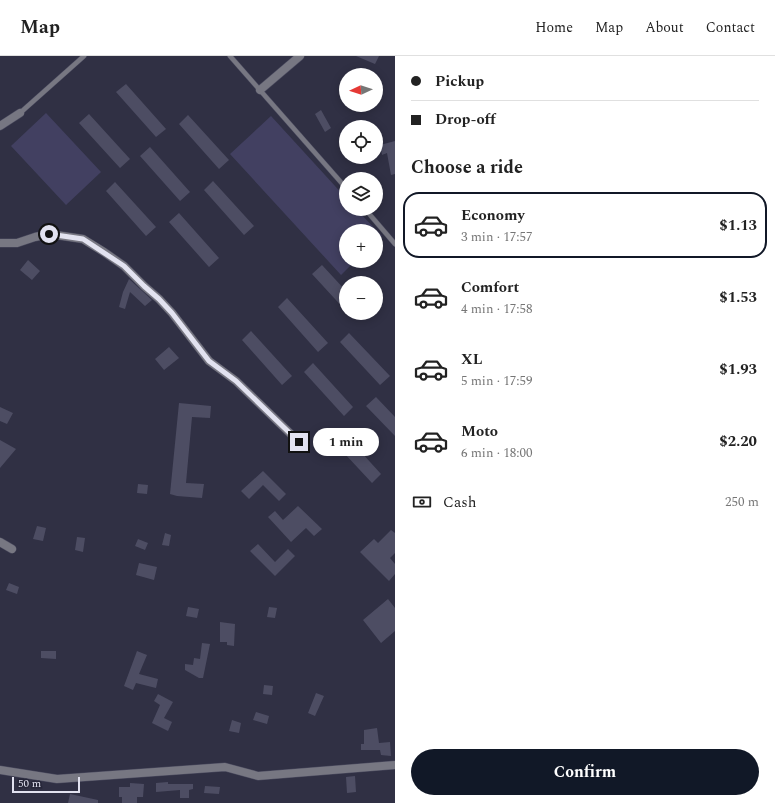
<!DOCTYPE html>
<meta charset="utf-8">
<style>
:root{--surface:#fff;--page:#f6f6f6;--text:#222;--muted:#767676;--line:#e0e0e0;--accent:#111827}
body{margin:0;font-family:Spectral,serif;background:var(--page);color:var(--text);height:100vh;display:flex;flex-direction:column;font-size:15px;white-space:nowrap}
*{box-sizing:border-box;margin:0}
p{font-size:13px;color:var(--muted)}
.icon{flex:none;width:22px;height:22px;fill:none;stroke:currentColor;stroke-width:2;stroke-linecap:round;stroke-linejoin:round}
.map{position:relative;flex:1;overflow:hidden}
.side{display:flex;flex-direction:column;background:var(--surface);width:380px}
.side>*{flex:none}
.guide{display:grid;align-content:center;height:88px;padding:0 16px;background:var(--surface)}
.needle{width:26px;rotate:266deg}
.controls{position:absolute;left:339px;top:12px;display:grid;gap:8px}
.controls a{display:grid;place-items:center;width:44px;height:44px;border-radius:50%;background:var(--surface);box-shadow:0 2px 10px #0003;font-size:20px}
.scale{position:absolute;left:12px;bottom:10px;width:68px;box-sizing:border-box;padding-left:4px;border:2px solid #e2e2f0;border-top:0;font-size:11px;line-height:14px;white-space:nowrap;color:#e2e2f0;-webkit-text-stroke:3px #262639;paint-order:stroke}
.end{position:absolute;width:18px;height:18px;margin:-9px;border:5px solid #e2e2f0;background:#111;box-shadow:0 0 0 2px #111}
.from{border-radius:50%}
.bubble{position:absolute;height:28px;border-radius:14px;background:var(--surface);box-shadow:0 2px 10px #0003;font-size:13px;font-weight:700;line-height:28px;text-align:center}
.guide b{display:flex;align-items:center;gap:14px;height:38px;font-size:15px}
.guide b+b{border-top:1px solid var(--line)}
.guide i{width:10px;height:10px;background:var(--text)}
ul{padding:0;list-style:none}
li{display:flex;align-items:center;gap:12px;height:66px;margin:0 8px 6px;padding:0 8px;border:2px solid transparent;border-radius:16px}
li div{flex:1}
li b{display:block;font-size:15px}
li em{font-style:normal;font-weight:700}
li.current{border-color:var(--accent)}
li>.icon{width:36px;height:36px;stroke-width:1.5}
h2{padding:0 16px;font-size:18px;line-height:48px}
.pay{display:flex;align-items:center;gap:10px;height:44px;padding:0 16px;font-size:15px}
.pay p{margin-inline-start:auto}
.primary-button{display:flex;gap:8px;margin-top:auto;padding:8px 16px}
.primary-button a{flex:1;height:46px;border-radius:24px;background:var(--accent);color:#fff;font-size:16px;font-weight:700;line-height:46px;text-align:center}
header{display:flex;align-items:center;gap:24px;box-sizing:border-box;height:56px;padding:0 20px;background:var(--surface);border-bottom:1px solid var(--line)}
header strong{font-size:19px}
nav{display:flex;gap:22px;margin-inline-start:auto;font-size:14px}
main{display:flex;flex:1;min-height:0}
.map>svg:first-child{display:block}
</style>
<header>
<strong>Map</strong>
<nav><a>Home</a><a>Map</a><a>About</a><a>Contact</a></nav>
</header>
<main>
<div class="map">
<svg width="395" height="747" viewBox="0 0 395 747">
<rect width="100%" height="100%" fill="#303044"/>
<path fill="#424061" d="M 46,57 L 101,116 L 66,149 L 11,90 Z
M 271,60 L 346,142 L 346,153 L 356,153 L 382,180 L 376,186 L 376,175 L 346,175 L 346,205 L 355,205 L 341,219 L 230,98 Z"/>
<path fill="#4d4d63" d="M 356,0 L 379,0 L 375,8 Z
M 126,28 L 166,73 L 156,81 L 116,36 Z
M 321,54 L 331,72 L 325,76 L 315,58 Z
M 89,58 L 130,103 L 120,112 L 79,67 Z
M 188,59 L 229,104 L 219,113 L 179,68 Z
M 395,85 L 395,118 L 391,119 L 387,97 L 382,99 L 380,89 Z
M 150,91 L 190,136 L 180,145 L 140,100 Z
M 213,125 L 254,170 L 244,179 L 204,134 Z
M 115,126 L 156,171 L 146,180 L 106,135 Z
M 179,157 L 219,202 L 209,211 L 169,166 Z
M 28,204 L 40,215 L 32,224 L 20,214 Z
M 322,209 L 346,235 L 346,255 L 312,218 Z
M 129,223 L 152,244 L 145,250 L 130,236 L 125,253 L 119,251 L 123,236 Z
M 287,242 L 328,287 L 318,296 L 278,251 Z
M 251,275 L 292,320 L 282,329 L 242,284 Z
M 349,277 L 390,320 L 380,329 L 340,286 Z
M 169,291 L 179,302 L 164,314 L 155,303 Z
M 313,307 L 353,351 L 344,360 L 304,316 Z
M 376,341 L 395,361 L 395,380 L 366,350 Z
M 179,347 L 211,350 L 210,362 L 192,361 L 186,427 L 204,428 L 202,442 L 177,440 L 170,438 Z
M 0,351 L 13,357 L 7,368 L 0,365 Z
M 341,374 L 381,418 L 372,427 L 331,383 Z
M 0,384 L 16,393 L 0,412 Z
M 263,415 L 286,438 L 279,445 L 263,429 L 249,443 L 241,435 Z
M 138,428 L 148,429 L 147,438 L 137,437 Z
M 298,450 L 322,473 L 314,480 L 306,472 L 291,486 L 268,461 L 275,455 L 283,464 Z
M 37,470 L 46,472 L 43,485 L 33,483 Z
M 391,474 L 395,477 L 395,497 L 390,502 L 395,508 L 395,518 L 389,525 L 360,496 L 374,483 L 378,487 Z
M 165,477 L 171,479 L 169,490 L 162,489 Z
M 77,481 L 85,482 L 83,496 L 75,494 Z
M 138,483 L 148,487 L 145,494 L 135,490 Z
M 258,488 L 275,506 L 288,493 L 295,500 L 275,520 L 250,495 Z
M 139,507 L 157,511 L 154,524 L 136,519 Z
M 9,527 L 19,531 L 17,538 L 6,534 Z
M 388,543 L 395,552 L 395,575 L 381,587 L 363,564 Z
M 188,551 L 199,553 L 197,562 L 186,560 Z
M 269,551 L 277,552 L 275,562 L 267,561 Z
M 220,566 L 235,568 L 234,590 L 227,589 L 227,586 L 220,586 Z
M 202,587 L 210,588 L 203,622 L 199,622 L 185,614 L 185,608 L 193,609 L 194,602 L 200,603 Z
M 41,595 L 56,595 L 56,603 L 41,602 Z
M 137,595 L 147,599 L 139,618 L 158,623 L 156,632 L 136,627 L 133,634 L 124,630 Z
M 264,629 L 273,630 L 272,639 L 263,638 Z
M 316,637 L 324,640 L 315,660 L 308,657 Z
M 158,638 L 173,646 L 164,662 L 172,666 L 168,675 L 152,667 L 160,649 L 154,645 Z
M 256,656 L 269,660 L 267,668 L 253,664 Z
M 232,664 L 241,667 L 239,677 L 229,675 Z
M 377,672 L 379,687 L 390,686 L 391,700 L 381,699 L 380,694 L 361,694 L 361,688 L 364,688 L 364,674 Z
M 355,720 L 356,736 L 347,737 L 346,721 Z
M 168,726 L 168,728 L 193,728 L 193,733 L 189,734 L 189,742 L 180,742 L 180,734 L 156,736 L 156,727 Z
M 130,727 L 144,728 L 143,741 L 137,741 L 137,747 L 122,747 L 122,741 L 119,741 L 119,731 L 130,731 Z
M 205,730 L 220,731 L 219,738 L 204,737 Z
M 70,738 L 98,744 L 98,747 L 68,747 Z"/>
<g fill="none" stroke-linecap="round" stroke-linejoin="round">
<defs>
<path id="lane" d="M 230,0 L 346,132
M 20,57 L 84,0
M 365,153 L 395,188"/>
<path id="street" d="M 260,34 L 300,0
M 0,70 L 20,57
M 0,187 L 17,187 L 35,181 L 49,178 L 83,183 L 104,196 L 124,210 L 144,230 L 159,243 L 172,257 L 209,305 L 236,325 L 299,386
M 0,486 L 12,493
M 0,714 L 57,723 L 225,711 L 258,720 L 395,709"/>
</defs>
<use href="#lane" stroke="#4c4c60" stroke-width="5.5"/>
<use href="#street" stroke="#4c4c60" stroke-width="9"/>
<use href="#lane" stroke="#777782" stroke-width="4.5"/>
<use href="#street" stroke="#777782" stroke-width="8"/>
</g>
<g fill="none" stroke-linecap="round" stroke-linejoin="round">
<path stroke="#e2e2f0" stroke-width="5" d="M 49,178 L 83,183 L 124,210 L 144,230 L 159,243 L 172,257 L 209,305 L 236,325 L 299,386"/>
</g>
</svg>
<div class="controls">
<a><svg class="needle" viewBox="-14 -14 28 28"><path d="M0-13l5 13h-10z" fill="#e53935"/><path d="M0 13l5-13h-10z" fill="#767676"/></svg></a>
<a><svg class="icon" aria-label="locate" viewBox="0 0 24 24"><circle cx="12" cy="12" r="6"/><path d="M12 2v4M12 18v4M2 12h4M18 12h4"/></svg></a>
<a><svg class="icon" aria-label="layers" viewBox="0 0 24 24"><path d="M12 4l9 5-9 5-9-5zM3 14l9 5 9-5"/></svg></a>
<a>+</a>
<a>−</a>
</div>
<div class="scale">50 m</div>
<i class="end from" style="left:49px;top:178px"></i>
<i class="end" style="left:299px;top:386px"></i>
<div class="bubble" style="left:313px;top:372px;width:66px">1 min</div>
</div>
<section class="side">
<div class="guide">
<b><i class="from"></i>Pickup</b>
<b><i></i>Drop-off</b>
</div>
<h2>Choose a ride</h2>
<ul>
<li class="current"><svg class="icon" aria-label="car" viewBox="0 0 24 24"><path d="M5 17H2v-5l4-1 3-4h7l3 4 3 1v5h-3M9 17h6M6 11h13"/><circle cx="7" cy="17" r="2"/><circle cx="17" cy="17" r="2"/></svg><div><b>Economy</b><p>3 min · 17:57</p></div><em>$1.13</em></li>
<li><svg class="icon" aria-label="car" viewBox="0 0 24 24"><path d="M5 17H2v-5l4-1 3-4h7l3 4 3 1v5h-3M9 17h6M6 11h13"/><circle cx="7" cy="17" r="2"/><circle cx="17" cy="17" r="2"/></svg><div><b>Comfort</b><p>4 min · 17:58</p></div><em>$1.53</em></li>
<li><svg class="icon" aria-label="car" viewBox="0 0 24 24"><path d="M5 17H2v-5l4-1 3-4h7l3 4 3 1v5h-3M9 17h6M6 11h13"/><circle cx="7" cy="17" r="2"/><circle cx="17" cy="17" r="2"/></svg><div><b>XL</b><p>5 min · 17:59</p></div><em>$1.93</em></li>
<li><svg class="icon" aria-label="car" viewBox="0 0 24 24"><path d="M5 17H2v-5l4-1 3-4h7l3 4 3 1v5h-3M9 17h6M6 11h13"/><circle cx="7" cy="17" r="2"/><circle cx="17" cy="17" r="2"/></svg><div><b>Moto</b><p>6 min · 18:00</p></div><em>$2.20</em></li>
</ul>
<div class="pay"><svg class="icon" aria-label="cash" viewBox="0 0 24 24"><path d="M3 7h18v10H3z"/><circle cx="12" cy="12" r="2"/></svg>Cash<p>250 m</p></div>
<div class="primary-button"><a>Confirm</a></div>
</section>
</main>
